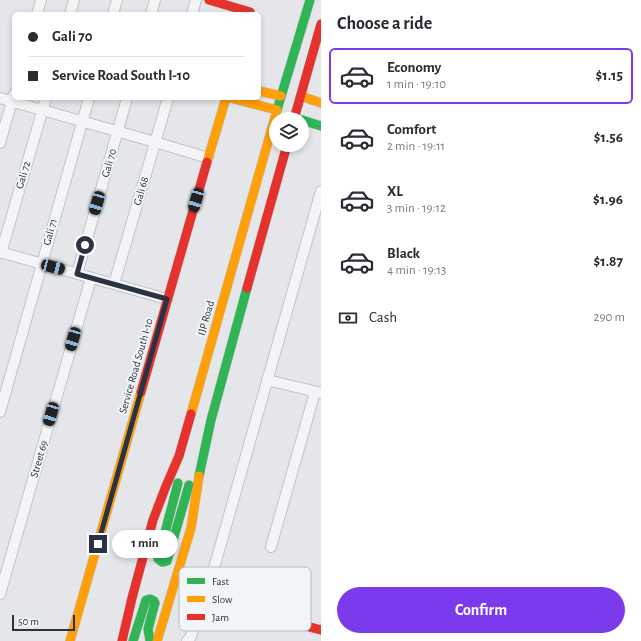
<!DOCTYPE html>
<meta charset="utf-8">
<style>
:root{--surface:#fff;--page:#f2f2f3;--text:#2b2b33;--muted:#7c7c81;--line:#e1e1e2;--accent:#7c3aed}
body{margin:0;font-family:"Alegreya Sans",sans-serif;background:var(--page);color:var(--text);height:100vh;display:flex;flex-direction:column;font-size:15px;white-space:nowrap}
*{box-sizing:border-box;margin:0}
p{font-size:13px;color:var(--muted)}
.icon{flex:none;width:22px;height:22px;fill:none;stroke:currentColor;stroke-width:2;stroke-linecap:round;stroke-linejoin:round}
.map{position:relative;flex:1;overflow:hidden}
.side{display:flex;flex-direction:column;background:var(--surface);width:320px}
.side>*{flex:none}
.top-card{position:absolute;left:12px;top:12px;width:249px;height:88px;border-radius:6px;box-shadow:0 2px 6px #0003;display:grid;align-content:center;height:88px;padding:0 16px;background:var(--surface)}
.buttons{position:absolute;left:269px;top:112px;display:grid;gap:8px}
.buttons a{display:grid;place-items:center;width:40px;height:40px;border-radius:50%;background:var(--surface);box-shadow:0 2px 6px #0003;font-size:20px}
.scale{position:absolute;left:12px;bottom:10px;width:63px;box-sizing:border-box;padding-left:4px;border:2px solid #293344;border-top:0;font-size:11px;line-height:14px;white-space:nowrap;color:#293344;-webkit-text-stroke:3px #f2f5f8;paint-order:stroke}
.end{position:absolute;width:18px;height:18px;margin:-9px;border:5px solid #293344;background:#fff;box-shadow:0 0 0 2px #fff}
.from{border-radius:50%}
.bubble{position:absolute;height:28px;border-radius:14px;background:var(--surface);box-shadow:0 2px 6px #0003;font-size:13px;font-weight:700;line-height:28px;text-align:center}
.car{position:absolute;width:12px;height:24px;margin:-12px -6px;border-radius:5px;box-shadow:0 0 3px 1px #0007;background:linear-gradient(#222 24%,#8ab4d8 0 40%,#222 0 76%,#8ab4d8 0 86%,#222 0)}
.top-card b{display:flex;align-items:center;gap:14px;height:38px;font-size:15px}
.top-card b+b{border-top:1px solid var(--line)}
.top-card i{width:10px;height:10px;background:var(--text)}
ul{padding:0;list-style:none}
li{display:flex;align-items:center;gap:12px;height:56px;margin:0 8px 6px;padding:0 8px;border:2px solid transparent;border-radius:6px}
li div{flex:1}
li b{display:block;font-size:15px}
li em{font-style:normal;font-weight:700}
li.current{border-color:var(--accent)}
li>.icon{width:36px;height:36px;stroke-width:1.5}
h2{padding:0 16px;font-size:18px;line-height:48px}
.pay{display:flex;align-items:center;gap:10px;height:44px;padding:0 16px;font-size:15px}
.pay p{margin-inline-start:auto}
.button{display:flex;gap:8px;margin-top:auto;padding:8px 16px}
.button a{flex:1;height:46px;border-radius:24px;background:var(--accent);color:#fff;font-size:16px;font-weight:700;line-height:46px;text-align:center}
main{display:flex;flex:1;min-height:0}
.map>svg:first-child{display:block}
</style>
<main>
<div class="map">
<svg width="321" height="641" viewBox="0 0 321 641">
<rect width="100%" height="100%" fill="#e4e6e9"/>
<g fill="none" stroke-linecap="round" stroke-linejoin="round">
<defs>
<path id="street" d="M 37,14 L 41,0
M 70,14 L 74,0
M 113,14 L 117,0
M 151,14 L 155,0
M 192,14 L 196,0
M 0,98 L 155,142 L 208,158
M 0,143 L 14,94
M 0,252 L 167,299
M 1,253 L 46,98
M 77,274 L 127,98
M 114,284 L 168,98
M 267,380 L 321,393
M 0,412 L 89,98
M 271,547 L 315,392
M 0,594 L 91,278
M 187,641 L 190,638 L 205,600 L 321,191"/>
<path id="fast" d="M 277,110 L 310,0
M 302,120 L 321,126
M 199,476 L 211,420 L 247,288
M 178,483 L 158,559 L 162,562 L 167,561 L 189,485
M 133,641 L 146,600 L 150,599 L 154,601 L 155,603 L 148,629 L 150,641"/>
<path id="slow" d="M 259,91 L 281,96
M 301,96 L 321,103
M 231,98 L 277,110
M 207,162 L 226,98
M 191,414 L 277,110
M 70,641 L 141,392
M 157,641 L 191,528 L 199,476"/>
<path id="jam" d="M 209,0 L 250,12
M 294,119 L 321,24
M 247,288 L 287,145
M 141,392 L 207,162
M 205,600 L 321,630
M 122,641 L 132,598 L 153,520 L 166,486 L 179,456 L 191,414"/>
</defs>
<use href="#street" stroke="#c2c4c7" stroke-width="12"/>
<use href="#fast" stroke="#c2c4c7" stroke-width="10"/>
<use href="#slow" stroke="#c2c4c7" stroke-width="10"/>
<use href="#jam" stroke="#c2c4c7" stroke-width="10"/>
<use href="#street" stroke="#f3f4f6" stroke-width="10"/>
<use href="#fast" stroke="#30b455" stroke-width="9"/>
<use href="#slow" stroke="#ff9f0a" stroke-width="9"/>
<use href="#jam" stroke="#e5322d" stroke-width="9"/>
</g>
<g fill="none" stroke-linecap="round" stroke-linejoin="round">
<path stroke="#293344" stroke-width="5" d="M 85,245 L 77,274 L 167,299 L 98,544"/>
</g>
<g text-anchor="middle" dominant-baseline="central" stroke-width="4" stroke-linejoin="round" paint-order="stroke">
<g font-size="11" fill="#293344" stroke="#f2f5f8">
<text transform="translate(109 163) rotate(-74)">Gali 70</text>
<text transform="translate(23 175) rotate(-74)">Gali 72</text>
<text transform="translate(141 191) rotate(-74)">Gali 68</text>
<text transform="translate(50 232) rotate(-74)">Gali 71</text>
<text transform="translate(206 318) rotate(-74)">IJP Road</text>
<text transform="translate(136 366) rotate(-74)">Service Road South I-10</text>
<text transform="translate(39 459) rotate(-74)">Street 69</text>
</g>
</g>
<rect x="179" y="567" width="132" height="64" rx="6" fill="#f2f5f8" stroke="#b6bbc2" stroke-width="1"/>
<rect x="187" y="578" width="18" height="6" fill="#30b455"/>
<rect x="187" y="596" width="18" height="6" fill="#ff9f0a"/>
<rect x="187" y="614" width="18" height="6" fill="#e5322d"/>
<g font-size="11" fill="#293344">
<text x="212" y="585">Fast</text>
<text x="212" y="603">Slow</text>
<text x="212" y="621">Jam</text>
</g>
</svg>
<div class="buttons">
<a><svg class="icon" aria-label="layers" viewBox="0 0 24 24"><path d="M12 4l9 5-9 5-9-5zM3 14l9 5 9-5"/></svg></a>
</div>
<div class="scale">50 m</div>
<i class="end from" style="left:85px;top:245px"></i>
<i class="end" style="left:98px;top:544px"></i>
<div class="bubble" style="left:112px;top:530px;width:66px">1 min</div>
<i class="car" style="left:196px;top:200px;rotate:196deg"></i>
<i class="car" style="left:97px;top:203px;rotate:196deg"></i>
<i class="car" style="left:53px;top:267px;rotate:105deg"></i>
<i class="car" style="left:73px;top:339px;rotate:196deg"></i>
<i class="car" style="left:51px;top:414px;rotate:196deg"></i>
<div class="top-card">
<b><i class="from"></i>Gali 70</b>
<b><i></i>Service Road South I-10</b>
</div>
</div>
<section class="side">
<h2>Choose a ride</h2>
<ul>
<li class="current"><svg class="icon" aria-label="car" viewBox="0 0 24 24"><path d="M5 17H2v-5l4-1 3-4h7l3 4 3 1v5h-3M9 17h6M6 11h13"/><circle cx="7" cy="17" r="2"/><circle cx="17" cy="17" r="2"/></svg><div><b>Economy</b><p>1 min · 19:10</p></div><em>$1.15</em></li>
<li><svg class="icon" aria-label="car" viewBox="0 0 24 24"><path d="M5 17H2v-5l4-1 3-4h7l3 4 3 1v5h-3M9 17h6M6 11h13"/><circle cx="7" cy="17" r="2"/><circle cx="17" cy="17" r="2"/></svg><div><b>Comfort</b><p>2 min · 19:11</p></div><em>$1.56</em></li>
<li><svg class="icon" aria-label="car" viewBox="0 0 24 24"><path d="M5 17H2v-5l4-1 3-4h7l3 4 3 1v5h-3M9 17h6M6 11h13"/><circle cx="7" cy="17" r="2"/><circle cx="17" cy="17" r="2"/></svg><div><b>XL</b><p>3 min · 19:12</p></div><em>$1.96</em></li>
<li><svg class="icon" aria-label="car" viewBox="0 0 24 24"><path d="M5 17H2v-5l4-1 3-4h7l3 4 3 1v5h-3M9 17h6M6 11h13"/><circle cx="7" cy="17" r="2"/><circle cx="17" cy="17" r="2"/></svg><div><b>Black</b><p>4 min · 19:13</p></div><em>$1.87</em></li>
</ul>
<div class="pay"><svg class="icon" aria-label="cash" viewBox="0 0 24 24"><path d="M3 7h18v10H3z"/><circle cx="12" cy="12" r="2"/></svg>Cash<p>290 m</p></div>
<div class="button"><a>Confirm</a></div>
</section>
</main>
